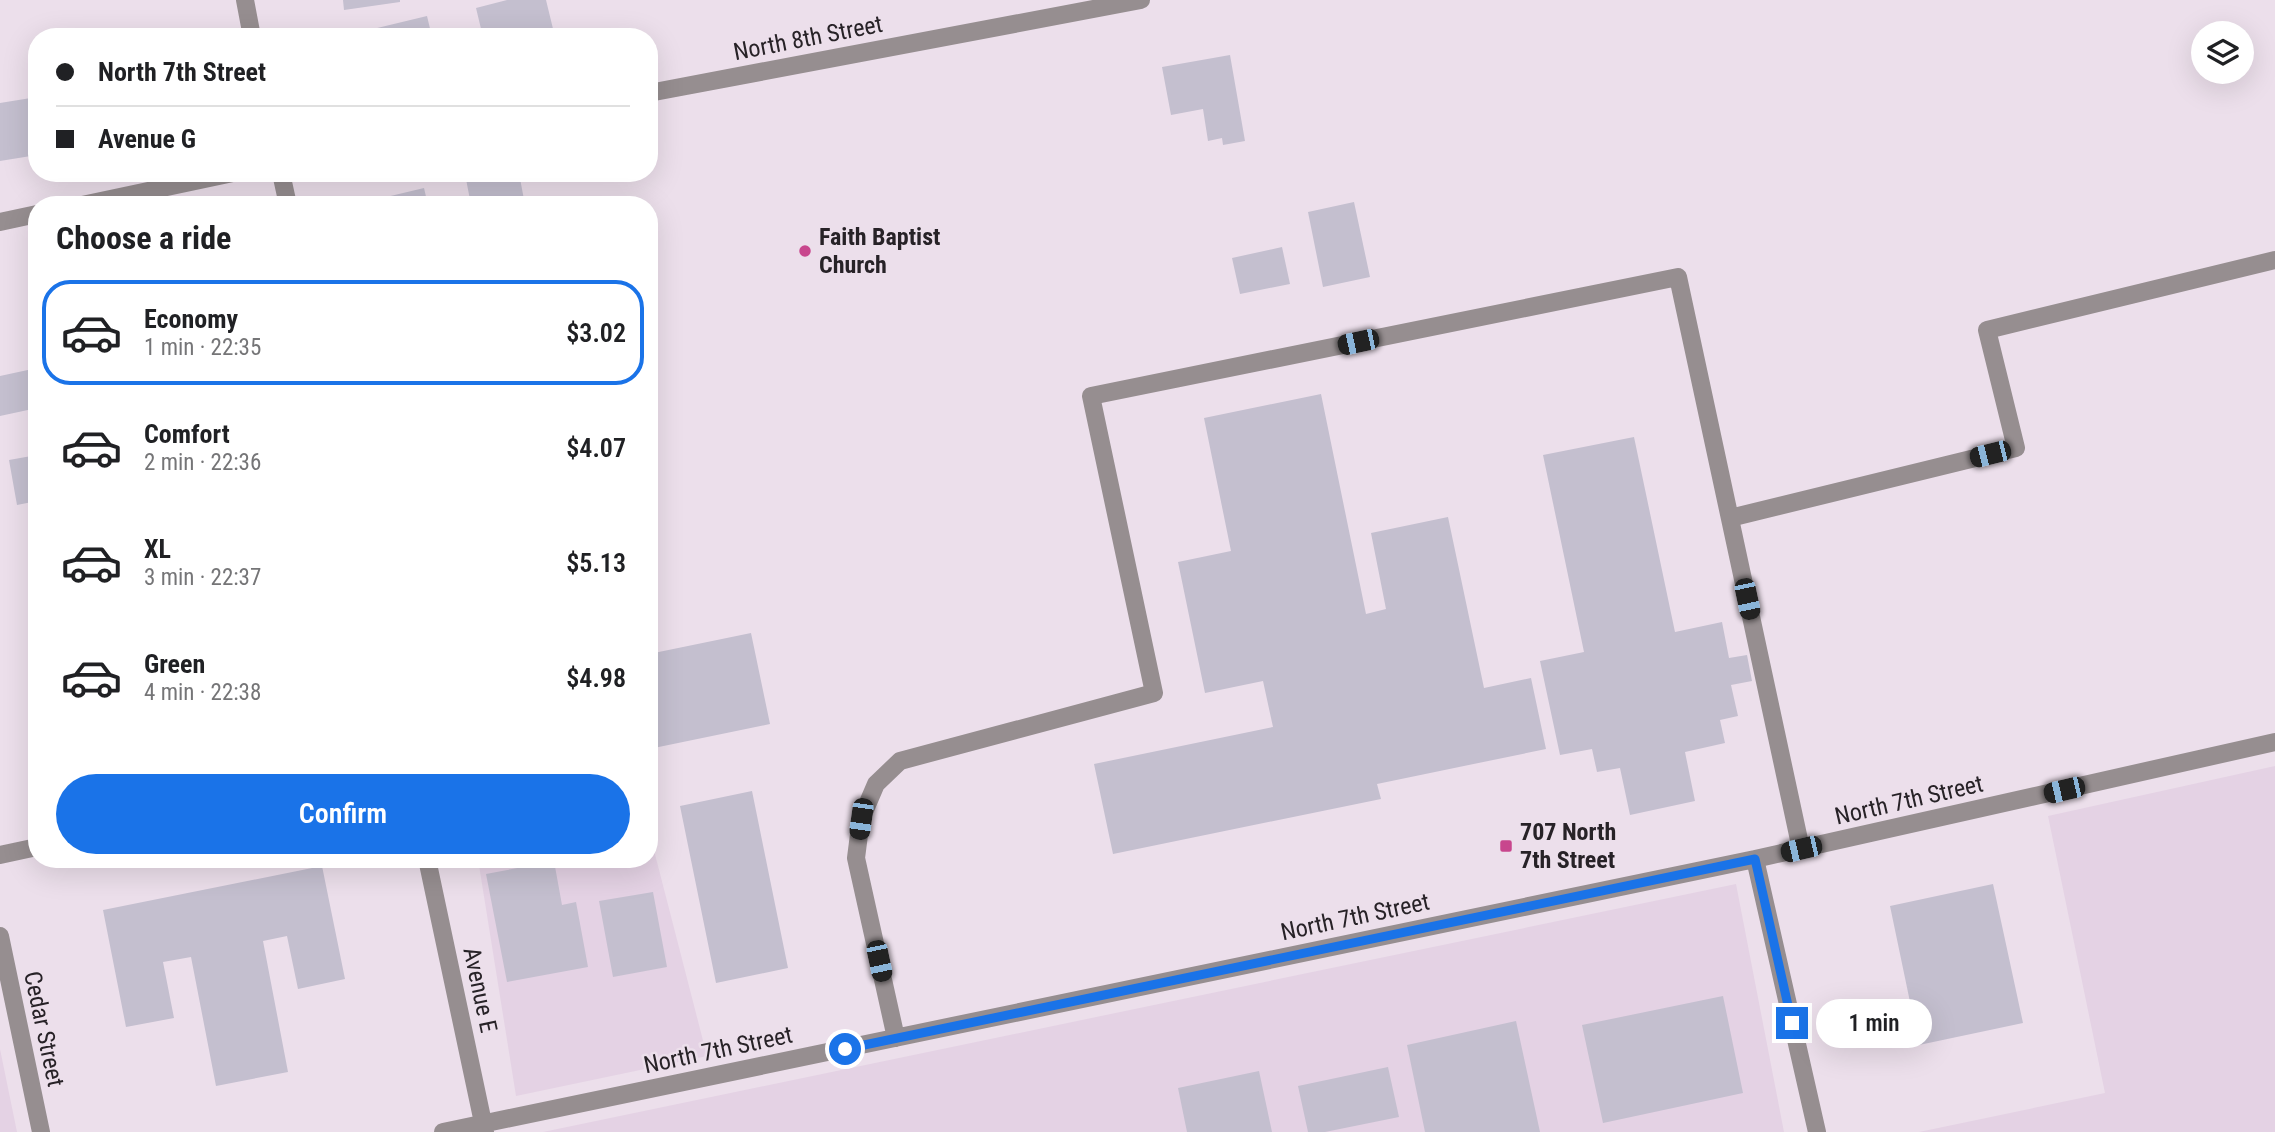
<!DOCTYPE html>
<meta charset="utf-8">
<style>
:root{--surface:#fff;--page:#f2f2f2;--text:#202124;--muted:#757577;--line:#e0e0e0;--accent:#1a73e8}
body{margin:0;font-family:"Roboto Condensed",sans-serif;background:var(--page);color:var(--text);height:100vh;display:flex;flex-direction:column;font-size:26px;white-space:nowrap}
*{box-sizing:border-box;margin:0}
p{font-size:23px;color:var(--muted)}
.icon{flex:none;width:38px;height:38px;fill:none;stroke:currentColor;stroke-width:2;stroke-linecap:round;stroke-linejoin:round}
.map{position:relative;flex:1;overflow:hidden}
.details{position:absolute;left:28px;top:196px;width:630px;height:672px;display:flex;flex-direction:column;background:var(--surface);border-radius:28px;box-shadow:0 7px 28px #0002}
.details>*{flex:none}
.hud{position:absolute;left:28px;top:28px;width:630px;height:154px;border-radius:28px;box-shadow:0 7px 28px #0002;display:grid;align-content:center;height:154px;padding:0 28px;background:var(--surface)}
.tools{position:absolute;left:2191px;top:21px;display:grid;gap:14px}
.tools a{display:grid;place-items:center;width:63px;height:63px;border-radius:50%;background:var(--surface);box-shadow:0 7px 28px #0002;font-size:35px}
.end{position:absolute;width:32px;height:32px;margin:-16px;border:9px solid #1a73e8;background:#fff;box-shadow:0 0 0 4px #fff}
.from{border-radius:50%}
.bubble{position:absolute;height:49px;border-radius:24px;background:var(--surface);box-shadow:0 7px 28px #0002;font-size:23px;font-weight:600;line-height:49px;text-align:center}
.car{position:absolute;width:21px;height:42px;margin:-21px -10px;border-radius:9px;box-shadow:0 0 5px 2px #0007;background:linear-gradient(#222 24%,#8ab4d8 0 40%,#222 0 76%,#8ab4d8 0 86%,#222 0)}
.hud b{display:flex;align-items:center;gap:24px;height:66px;font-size:26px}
.hud b+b{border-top:2px solid var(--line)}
.hud i{width:18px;height:18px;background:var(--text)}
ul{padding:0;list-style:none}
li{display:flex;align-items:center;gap:21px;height:105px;margin:0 14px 10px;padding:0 14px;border:4px solid transparent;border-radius:28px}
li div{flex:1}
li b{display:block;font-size:26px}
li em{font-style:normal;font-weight:600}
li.selected{border-color:var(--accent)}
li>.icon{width:63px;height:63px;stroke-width:1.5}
h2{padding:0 28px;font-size:32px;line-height:84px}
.cta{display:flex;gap:14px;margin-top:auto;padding:14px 28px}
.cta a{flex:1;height:80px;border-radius:42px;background:var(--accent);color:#fff;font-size:28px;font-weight:600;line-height:80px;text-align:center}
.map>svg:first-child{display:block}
</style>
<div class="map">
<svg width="2275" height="1132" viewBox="0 0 2275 1132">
<rect width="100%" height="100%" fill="#ecdfeb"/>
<path fill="#e4d2e4" d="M 2275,766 L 2275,1132 L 1919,1132 L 2105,1093 L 2048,816 Z
M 649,831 L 707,1056 L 516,1096 L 478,859 L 649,859 Z
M 1736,884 L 1784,1132 L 543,1132 Z
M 0,1049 L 17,1132 L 0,1132 Z"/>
<path fill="#c4bfcf" d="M 343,0 L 400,0 L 400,2 L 344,10 Z
M 507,0 L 546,0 L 555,37 L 483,37 L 476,8 Z
M 427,16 L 432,37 L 344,37 L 344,36 Z
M 1230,55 L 1245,141 L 1223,145 L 1222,138 L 1208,141 L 1203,109 L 1171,115 L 1162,67 Z
M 37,97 L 37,155 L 0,161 L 0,103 Z
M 492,173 L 519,173 L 525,205 L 471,205 L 466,179 Z
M 424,188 L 428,205 L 379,205 L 378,199 Z
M 1354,202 L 1370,277 L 1323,287 L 1308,212 Z
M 1282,247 L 1290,284 L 1240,294 L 1232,258 Z
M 37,368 L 37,408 L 0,416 L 0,376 Z
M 1321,394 L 1366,614 L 1386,609 L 1371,533 L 1448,517 L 1484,688 L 1531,678 L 1546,749 L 1377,784 L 1381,799 L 1113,854 L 1094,764 L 1273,727 L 1263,681 L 1205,693 L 1178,562 L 1231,551 L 1204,418 Z
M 1634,437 L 1675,632 L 1722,622 L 1729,658 L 1747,655 L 1752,681 L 1731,685 L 1738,716 L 1720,720 L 1725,743 L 1685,752 L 1695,801 L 1630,815 L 1620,768 L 1597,772 L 1592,749 L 1560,755 L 1540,661 L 1584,652 L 1543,455 Z
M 37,455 L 37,501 L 17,505 L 9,460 Z
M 751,633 L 770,724 L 649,749 L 649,654 Z
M 37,738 L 37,768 L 35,769 L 30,739 Z
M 752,791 L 788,968 L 716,983 L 680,806 Z
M 554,861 L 562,905 L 576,902 L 588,967 L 507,982 L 486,874 Z
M 322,866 L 345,979 L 298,989 L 287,936 L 263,941 L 288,1072 L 216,1086 L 191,957 L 163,962 L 174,1018 L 126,1027 L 103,910 Z
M 1993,884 L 2023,1023 L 1919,1045 L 1890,906 Z
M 653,892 L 667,967 L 613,977 L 599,901 Z
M 1723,996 L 1743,1093 L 1603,1123 L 1582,1025 Z
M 1516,1021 L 1540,1132 L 1425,1132 L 1407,1045 Z
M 1388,1067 L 1399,1117 L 1325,1132 L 1308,1132 L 1298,1086 Z
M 1259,1071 L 1272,1132 L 1187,1132 L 1178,1088 Z"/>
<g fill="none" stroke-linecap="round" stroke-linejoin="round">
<path stroke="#968e90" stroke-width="18" d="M 245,0 L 252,37
M 649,93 L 1141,0
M 281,173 L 288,205
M 82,205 L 233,173
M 0,222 L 37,214
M 1730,518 L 2016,448 L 1987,330 L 2275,260
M 0,855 L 37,847
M 427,859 L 485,1132
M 1755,859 L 1817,1132
M 0,936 L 41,1132
M 896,1038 L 856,858 L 861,819 L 876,784 L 900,761 L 1154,693 L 1091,396 L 1678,277 L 1801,849
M 443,1132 L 1755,859 L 2275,742"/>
</g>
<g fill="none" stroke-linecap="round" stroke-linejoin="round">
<path stroke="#1a73e8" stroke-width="9" d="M 845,1049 L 1755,859 L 1792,1023"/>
</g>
<g fill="#c8468d" stroke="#ecdfeb" stroke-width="2.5">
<circle cx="805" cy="251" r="7"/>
<rect x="1499" y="839" width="14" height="14" rx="3.5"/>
</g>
<g text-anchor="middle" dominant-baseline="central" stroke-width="5" stroke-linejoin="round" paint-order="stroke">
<g font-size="24" fill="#272227" stroke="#ecdfeb">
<text transform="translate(808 38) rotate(-11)">North 8th Street</text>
<text transform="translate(1909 800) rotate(-13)">North 7th Street</text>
<text transform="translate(1355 917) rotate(-12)">North 7th Street</text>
<text transform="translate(480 990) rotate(78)">Avenue E</text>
<text transform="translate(44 1029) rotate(78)">Cedar Street</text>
<text transform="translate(718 1050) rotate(-12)">North 7th Street</text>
</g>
<g font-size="24" font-weight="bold" fill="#272227" stroke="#ecdfeb" text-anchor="start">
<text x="819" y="237">Faith Baptist<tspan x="819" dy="28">Church</tspan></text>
<text x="1520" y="832">707 North<tspan x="1520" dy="28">7th Street</tspan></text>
</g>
</g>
</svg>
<div class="tools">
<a><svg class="icon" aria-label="layers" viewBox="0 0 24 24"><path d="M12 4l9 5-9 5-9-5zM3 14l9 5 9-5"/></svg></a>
</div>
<i class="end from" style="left:845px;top:1049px"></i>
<i class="end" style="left:1792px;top:1023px"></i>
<div class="bubble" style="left:1816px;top:999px;width:116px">1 min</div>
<i class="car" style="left:1358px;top:342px;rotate:258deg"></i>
<i class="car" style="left:1990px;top:454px;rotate:256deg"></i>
<i class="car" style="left:1747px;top:599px;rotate:168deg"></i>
<i class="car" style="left:2064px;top:790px;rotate:257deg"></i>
<i class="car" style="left:861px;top:819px;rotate:188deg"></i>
<i class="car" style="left:1801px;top:849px;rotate:257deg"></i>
<i class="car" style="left:879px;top:961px;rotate:168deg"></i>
<div class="hud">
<b><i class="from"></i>North 7th Street</b>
<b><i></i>Avenue G</b>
</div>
<section class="details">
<h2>Choose a ride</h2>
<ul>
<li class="selected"><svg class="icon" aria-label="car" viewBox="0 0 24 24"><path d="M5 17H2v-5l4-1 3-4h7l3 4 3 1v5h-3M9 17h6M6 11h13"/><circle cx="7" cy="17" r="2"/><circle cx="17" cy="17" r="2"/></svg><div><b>Economy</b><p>1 min · 22:35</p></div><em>$3.02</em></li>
<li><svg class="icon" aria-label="car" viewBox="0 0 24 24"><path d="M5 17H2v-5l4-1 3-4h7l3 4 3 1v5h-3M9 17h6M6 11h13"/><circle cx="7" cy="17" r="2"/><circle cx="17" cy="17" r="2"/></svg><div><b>Comfort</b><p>2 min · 22:36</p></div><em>$4.07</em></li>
<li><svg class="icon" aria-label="car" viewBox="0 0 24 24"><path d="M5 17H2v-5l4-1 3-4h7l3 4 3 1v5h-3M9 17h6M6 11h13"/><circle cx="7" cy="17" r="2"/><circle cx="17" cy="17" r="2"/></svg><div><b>XL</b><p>3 min · 22:37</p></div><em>$5.13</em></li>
<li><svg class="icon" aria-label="car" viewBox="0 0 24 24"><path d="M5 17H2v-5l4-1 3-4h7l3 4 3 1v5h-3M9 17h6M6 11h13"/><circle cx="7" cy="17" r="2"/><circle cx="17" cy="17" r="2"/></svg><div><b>Green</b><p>4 min · 22:38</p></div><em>$4.98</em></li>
</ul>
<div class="cta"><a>Confirm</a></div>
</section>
</div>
